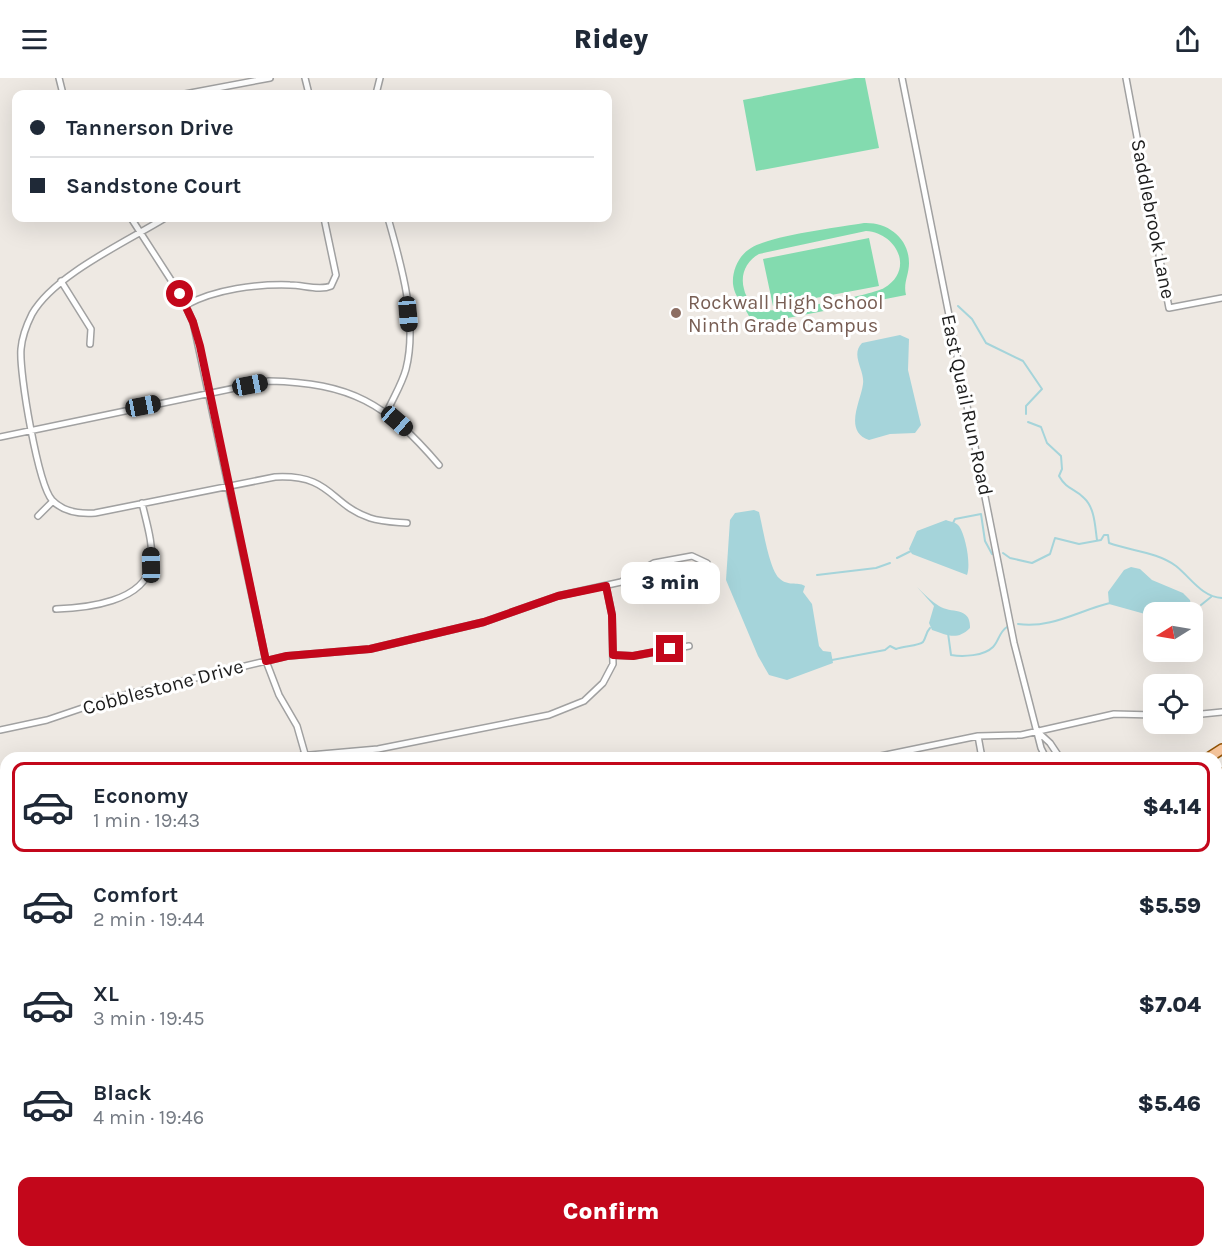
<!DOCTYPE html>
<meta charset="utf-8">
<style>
:root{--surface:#fff;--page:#f2f2f3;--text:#1f2937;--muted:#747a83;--line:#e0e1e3;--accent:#c3071b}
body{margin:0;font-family:Karla,sans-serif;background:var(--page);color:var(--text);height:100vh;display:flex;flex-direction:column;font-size:22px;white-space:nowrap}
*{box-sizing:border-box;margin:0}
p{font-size:20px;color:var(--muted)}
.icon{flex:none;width:33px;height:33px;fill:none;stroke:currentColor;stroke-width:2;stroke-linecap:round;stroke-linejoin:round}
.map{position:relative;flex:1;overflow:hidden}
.drawer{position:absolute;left:0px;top:674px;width:1222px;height:506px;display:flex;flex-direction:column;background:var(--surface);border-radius:18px 18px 0 0;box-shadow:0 6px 24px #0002}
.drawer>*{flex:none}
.top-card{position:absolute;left:12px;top:12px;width:600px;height:132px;border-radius:12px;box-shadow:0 6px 24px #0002;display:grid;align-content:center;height:132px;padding:0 18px;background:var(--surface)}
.needle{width:39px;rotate:259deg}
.tools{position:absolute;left:1143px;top:524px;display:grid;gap:12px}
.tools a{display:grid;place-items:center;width:60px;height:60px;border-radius:12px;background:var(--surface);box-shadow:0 6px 24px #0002;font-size:30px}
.end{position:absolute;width:27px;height:27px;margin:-14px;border:8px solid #c3071b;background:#fff;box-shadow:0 0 0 3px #fff}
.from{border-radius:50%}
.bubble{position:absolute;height:42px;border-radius:12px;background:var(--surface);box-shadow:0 6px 24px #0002;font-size:20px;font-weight:800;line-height:42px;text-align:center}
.car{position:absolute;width:18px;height:36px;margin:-18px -9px;border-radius:8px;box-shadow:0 0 4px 2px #0007;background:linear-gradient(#222 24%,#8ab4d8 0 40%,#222 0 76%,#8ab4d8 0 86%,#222 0)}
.top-card b{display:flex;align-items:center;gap:21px;height:57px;font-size:22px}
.top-card b+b{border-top:2px solid var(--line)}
.top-card i{width:15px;height:15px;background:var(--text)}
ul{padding:10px 0 0;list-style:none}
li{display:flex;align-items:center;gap:18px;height:90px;margin:0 12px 9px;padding:0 6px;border:3px solid transparent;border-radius:12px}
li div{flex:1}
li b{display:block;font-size:22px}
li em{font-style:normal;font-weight:800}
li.on{border-color:var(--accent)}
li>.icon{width:54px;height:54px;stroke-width:1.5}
.primary-button{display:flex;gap:12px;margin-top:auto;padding:12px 18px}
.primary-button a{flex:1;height:69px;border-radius:12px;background:var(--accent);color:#fff;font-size:24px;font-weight:800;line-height:69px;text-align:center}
header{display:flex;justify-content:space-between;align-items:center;height:78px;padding:0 18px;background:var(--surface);font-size:27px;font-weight:800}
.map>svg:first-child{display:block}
</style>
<header><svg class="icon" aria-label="menu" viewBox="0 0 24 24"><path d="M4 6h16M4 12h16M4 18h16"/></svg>Ridey<svg class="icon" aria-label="share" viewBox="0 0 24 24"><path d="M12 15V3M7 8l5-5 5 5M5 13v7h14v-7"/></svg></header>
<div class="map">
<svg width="1222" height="1178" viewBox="0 0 1222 1178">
<rect width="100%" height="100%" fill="#eee9e3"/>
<path fill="#83dbaf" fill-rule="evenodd" d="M 855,0 L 865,0 L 879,70 L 756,93 L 743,22 Z
M 864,145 C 888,144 909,160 909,185 C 909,197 903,205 906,217 L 752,247 C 749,231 735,223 733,206 C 732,192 739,177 751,170 C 769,158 840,149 864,145 ZM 866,153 C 897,155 915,192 884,210 C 873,217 779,235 766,232 C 756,230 746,222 744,211 C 740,197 746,183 759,176 Z
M 869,160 L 879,208 L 773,228 L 763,181 Z"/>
<path fill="#a5d4da" d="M 900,257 L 909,261 L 908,292 L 921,347 L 915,355 L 890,356 L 869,362 C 843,353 861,323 863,306 C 865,292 850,277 862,265 Z
M 754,432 L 759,434 C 763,450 769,490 779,500 C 788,509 797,503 805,508 L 803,514 L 812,526 L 819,568 L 823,573 L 831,574 L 833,585 L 787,602 L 769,597 L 758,578 L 726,502 L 730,442 L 735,435 Z
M 946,442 C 951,444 956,444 959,448 C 966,458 971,487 967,497 L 912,476 L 909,471 L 917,453 Z
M 1131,489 L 1140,491 L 1152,502 L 1183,515 L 1190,522 L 1192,534 L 1145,536 L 1109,526 L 1108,514 L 1124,492 Z
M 917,509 C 924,516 931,523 939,528 C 951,536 971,528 970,550 C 957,563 947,557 932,552 L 929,545 L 934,528 Z"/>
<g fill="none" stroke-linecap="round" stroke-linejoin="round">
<path stroke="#a5d4da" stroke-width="2" d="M 958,228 L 972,241 L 986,265 L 1023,283 L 1042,311 L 1026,328 L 1026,336
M 1028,344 L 1041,349 L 1047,365 L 1061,378 L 1062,391 L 1059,398 C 1067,412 1074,410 1084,420 C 1095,430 1095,449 1097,462
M 952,447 L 955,441 L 981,436 L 985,463 L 992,476
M 1003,475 L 1010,480 L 1032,485 L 1050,476 L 1055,460 L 1079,466 L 1101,462 L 1104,457 L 1108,457 L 1109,465 C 1131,473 1157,474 1176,488 C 1191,500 1202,519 1222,520
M 897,480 L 911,473
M 817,497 L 876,490 L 890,485
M 1201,527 L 1211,519
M 1018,546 C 1051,551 1080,532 1110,525
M 948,555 L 951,577 C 963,579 984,578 993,569 C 999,563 999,554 1007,549
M 832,582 L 885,572 L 890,568 L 896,571 C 902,568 919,568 923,564 C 926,560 926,554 930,550"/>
<defs>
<path id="street" d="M 59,0 L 63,16
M 305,0 L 309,16
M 902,0 L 1014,565 L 1041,670 L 1046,680
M 1126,0 L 1169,230 L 1222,220
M 185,16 L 270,0
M 376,16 L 380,0
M 131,140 L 180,216 L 193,244 L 266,583 L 279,617 L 297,648 L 305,676
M 165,140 C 126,164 54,197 32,236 C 27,246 22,259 21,271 C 19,295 38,406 52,422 C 63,434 81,436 95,435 L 275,399 C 332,396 329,426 370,440 C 382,444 395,444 407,445
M 61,203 L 91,251 L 90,266
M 186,227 C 216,211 256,206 290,207 C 303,207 320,213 331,208 L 336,197 L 324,140
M 387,334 C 393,320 402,306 406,291 C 418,243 401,186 388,140
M 0,359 L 269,303 C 351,305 386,325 439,387
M 38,438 L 53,423
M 56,531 C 86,530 145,524 151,486 C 154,467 146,443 142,425
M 613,577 L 633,578 L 689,568
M 1192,637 L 1222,634
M 0,652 L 47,642 L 112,620 L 287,578 L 370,571 L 484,544 L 558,518 L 621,504 L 654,485 L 692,478 L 707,485
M 1038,654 L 1050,665 L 1060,680
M 978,658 L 982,680
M 276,680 L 378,671 L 549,637 L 584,623 L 603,605 L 613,586 L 612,537 L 606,508
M 871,680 L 978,658 L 1021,657 L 1114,636 L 1154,637
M 0,744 L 6,743
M 1216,796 L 1222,790
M 0,899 L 6,898
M 1216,909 L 1222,908
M 1216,1004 L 1222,1003
M 1216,1089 L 1222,1051
M 570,1173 L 570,1178
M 938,1173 L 942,1178
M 455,1178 L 481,1173
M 707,1178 L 707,1173
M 801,1178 L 801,1173
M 811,1178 L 811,1173
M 1116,1178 L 1117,1173
M 1204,1178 L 1205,1173"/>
<path id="secondary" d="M 1216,825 L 1222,829
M 1216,839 L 1222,844
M 0,994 L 6,1025
M 33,1173 L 34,1178"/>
<path id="primary" d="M 1208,680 L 1222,671
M 1216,698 L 1222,695
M 1017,1178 L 1017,1173
M 1036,1178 L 1037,1173"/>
</defs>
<use href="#street" stroke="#a1a1a1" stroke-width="8"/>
<use href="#secondary" stroke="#707008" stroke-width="10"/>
<use href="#primary" stroke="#915305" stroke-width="12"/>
<use href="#street" stroke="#fff" stroke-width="5"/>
<use href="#secondary" stroke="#f7f3b8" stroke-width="8"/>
<use href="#primary" stroke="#f8c79e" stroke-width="9"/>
</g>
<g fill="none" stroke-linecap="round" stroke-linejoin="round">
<path stroke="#c3071b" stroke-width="8" d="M 180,216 L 193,244 L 200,268 L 266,583 L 287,578 L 370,571 L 484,544 L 558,518 L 606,508 L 612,537 L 613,577 L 633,578 L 670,571"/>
</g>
<circle fill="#8d6e63" stroke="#fff" stroke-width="2" cx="676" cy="235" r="6"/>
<g text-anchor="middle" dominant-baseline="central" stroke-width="6" stroke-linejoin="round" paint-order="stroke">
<g font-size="20" fill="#1d1d1d" stroke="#fff">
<text transform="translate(1153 141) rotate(79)">Saddlebrook Lane</text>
<text transform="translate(967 327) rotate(78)">East Quail Run Road</text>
<text transform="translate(163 609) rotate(-15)">Cobblestone Drive</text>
</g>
<g font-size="20" fill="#785e54" stroke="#fff" text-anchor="start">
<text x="688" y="224">Rockwall High School<tspan x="688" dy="23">Ninth Grade Campus</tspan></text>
</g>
</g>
</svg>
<div class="tools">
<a><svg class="needle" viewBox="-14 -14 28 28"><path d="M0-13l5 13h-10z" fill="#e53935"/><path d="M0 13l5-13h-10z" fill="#747a83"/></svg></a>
<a><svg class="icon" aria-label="locate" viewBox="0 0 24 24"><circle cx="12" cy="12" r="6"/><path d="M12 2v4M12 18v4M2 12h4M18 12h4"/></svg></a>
</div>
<i class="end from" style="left:180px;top:216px"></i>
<i class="end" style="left:670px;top:571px"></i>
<div class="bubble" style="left:621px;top:484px;width:99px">3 min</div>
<i class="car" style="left:408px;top:236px;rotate:175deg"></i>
<i class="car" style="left:250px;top:307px;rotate:79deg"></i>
<i class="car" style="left:143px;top:328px;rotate:79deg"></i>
<i class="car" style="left:397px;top:343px;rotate:131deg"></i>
<i class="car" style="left:151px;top:487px;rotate:359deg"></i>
<div class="top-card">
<b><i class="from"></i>Tannerson Drive</b>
<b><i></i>Sandstone Court</b>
</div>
<section class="drawer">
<ul>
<li class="on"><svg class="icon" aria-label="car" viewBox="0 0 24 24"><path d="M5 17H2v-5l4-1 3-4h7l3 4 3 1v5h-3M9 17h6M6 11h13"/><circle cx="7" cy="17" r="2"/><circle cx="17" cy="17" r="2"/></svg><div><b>Economy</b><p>1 min · 19:43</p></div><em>$4.14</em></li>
<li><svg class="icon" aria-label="car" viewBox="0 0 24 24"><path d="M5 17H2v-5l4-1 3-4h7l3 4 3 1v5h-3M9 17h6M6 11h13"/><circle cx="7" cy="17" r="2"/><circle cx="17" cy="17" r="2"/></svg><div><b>Comfort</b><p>2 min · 19:44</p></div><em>$5.59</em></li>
<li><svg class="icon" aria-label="car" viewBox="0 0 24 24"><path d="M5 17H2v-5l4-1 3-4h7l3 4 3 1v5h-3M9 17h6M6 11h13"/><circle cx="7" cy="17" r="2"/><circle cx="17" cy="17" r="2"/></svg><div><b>XL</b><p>3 min · 19:45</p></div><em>$7.04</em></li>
<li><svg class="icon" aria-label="car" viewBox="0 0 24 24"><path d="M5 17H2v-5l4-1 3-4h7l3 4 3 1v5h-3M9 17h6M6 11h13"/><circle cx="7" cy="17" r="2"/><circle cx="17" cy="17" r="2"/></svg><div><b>Black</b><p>4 min · 19:46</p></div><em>$5.46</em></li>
</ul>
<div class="primary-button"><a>Confirm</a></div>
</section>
</div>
